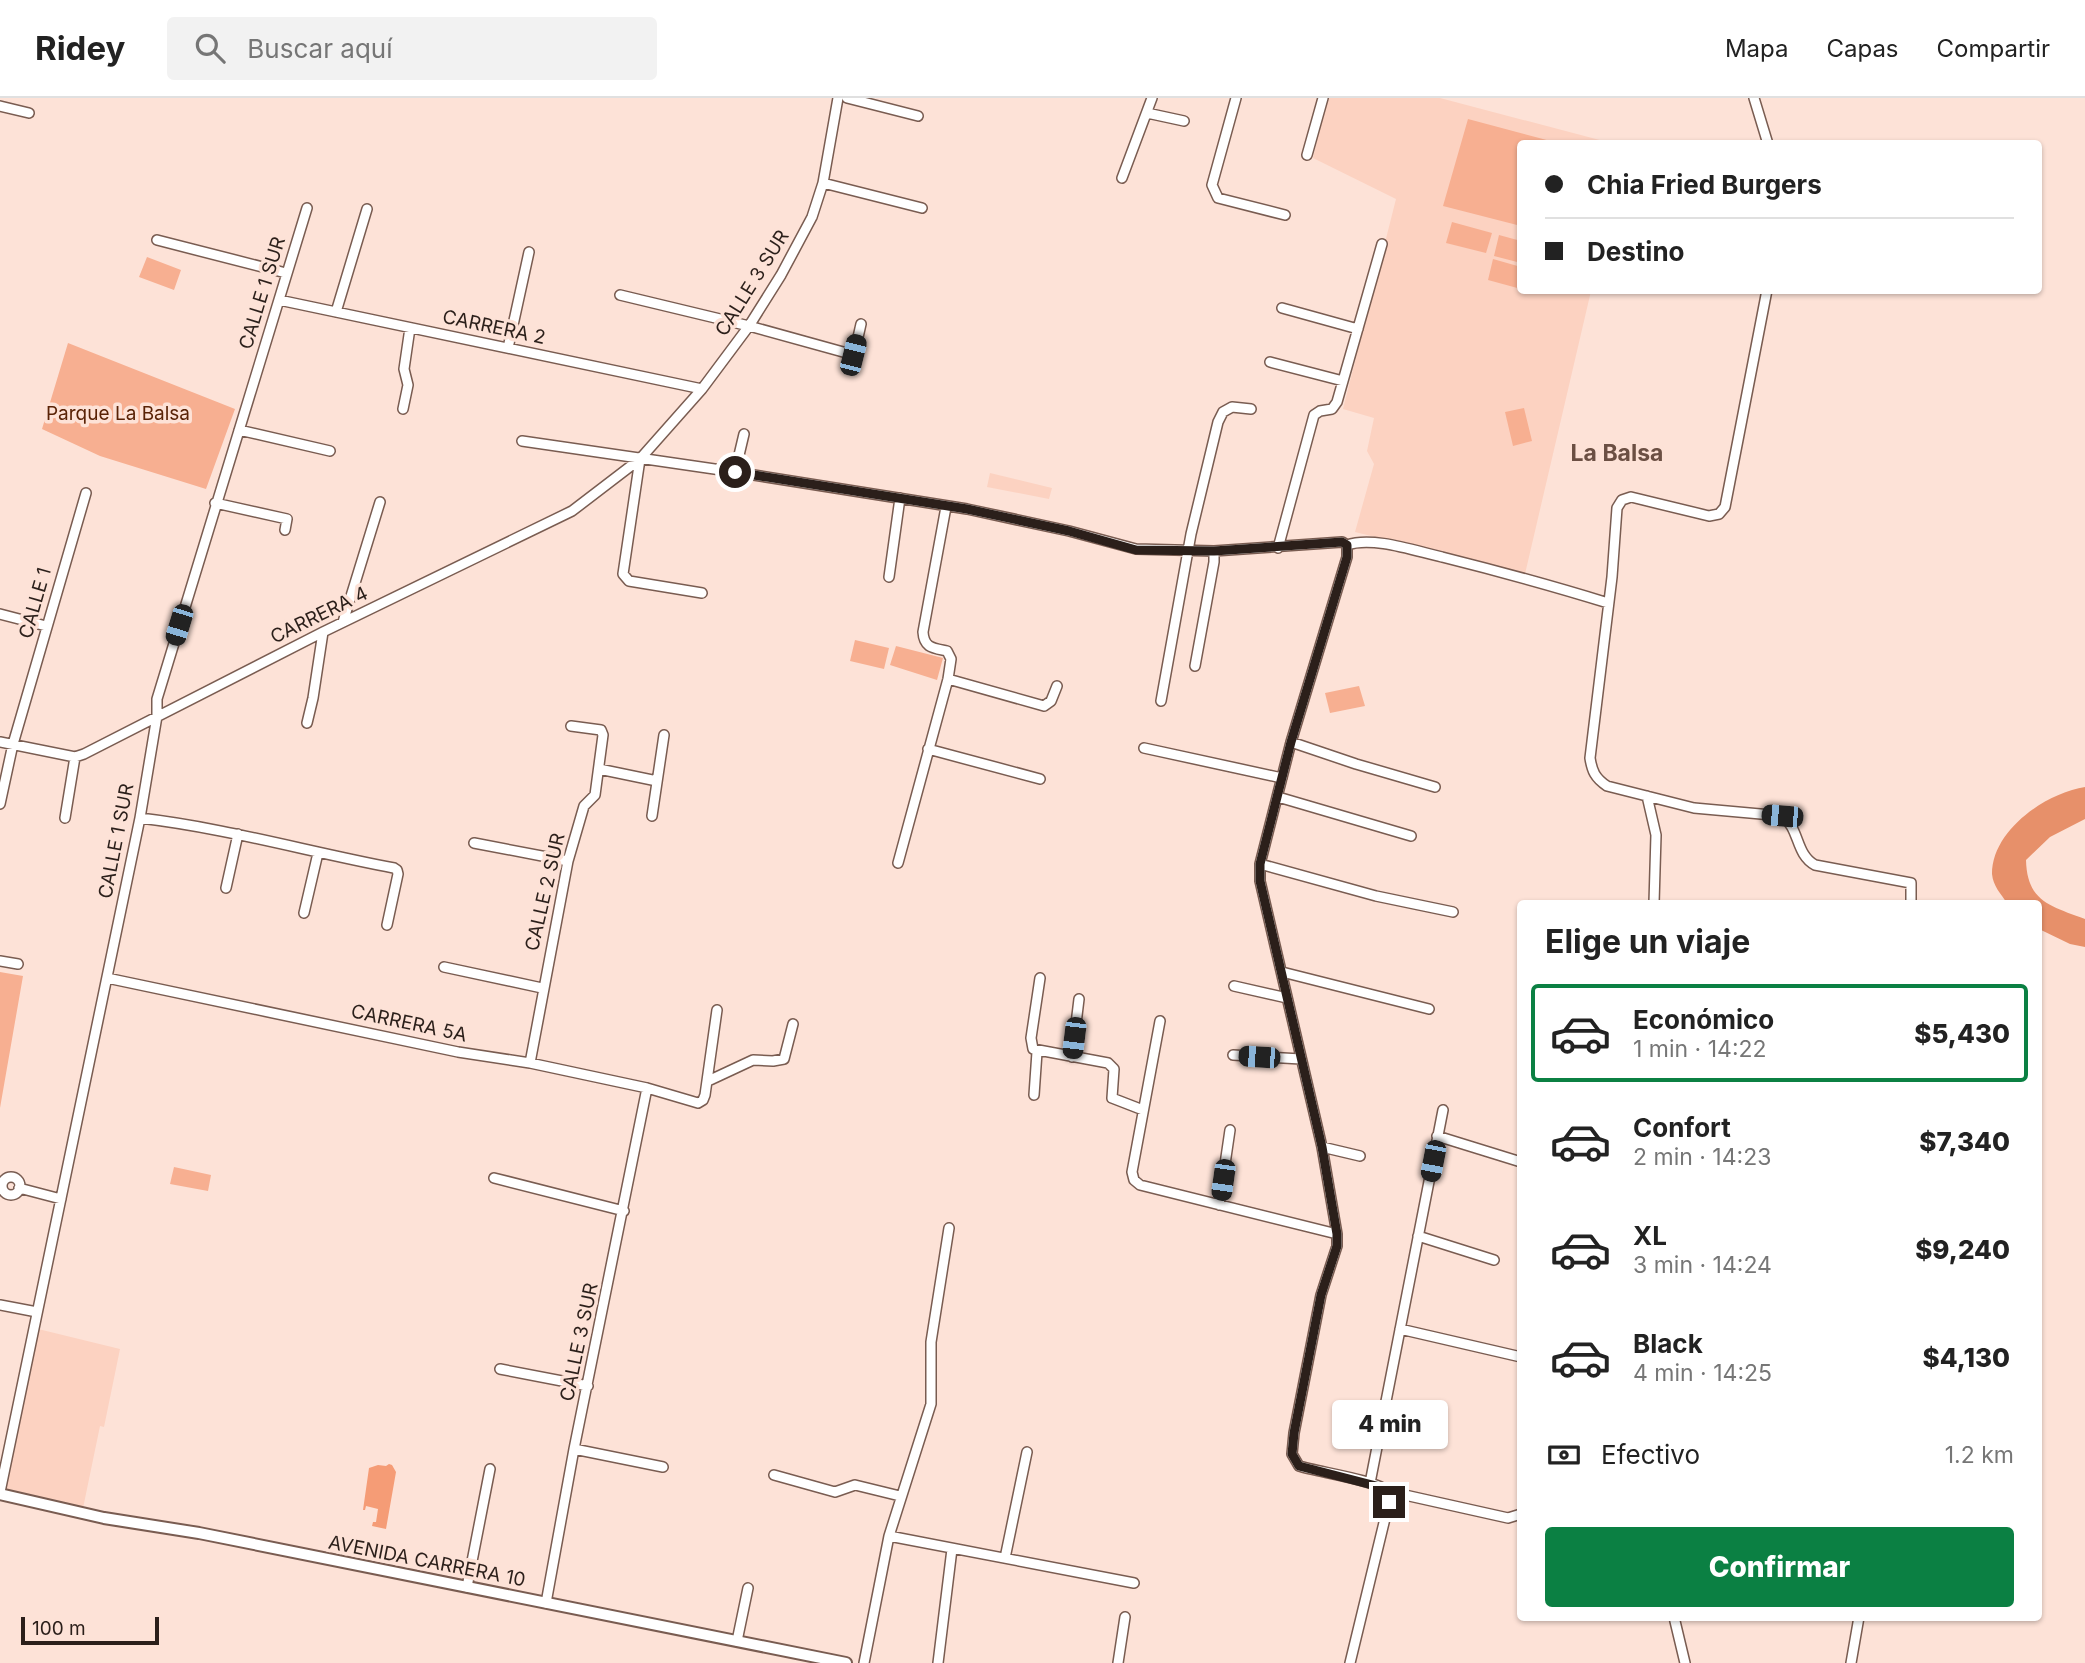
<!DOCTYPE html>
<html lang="es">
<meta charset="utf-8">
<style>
:root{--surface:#fff;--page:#f2f2f2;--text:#222;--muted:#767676;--line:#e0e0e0;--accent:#0b8043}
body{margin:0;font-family:Inter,sans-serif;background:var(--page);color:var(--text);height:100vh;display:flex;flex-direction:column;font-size:26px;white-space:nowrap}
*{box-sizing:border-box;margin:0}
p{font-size:23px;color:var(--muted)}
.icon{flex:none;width:38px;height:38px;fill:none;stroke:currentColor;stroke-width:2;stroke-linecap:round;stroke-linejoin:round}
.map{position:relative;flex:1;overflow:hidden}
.sheet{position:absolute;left:1517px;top:802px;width:525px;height:721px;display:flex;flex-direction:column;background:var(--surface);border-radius:7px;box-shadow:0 2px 5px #0004}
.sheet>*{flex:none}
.hud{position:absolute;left:1517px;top:42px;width:525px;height:154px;border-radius:7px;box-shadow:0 2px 5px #0004;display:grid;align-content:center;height:154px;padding:0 28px;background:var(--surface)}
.scale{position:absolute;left:21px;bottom:18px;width:138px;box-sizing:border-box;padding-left:7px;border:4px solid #2b1f1a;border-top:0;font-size:19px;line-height:24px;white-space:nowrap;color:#2b1f1a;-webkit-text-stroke:5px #fde2d7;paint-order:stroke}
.end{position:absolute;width:32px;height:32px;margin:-16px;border:9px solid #2b1f1a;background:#fff;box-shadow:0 0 0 4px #fff}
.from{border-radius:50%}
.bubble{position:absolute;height:49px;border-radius:7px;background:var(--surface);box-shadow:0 2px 5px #0004;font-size:23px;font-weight:800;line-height:49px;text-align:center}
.car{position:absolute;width:21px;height:42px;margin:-21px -10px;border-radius:9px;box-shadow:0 0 5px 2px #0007;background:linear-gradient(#222 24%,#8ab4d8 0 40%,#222 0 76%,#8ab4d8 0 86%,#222 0)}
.hud b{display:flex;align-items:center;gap:24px;height:66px;font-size:26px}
.hud b+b{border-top:2px solid var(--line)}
.hud i{width:18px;height:18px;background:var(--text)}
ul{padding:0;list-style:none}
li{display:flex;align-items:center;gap:21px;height:98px;margin:0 14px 10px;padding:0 14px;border:4px solid transparent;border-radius:7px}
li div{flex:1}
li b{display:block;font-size:26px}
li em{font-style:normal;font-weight:800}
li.current{border-color:var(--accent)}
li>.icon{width:63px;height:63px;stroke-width:1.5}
h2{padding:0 28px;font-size:32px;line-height:84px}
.pay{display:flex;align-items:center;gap:18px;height:77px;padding:0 28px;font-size:26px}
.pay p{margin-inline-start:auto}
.button{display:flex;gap:14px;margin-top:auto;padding:14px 28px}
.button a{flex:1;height:80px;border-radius:7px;background:var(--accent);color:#fff;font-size:28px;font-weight:800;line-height:80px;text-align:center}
header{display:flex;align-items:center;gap:42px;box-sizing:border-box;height:98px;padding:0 35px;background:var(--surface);border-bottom:2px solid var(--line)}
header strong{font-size:33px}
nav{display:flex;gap:38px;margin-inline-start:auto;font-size:24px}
.search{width:490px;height:63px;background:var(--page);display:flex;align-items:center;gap:18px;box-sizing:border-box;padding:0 24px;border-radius:7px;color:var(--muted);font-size:26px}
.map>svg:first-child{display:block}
</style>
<header>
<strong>Ridey</strong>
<div class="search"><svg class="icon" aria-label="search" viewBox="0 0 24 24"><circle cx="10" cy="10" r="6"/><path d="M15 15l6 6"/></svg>Buscar aquí</div>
<nav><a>Mapa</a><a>Capas</a><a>Compartir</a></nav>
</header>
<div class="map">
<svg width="2085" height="1565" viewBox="0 0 2085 1565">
<rect width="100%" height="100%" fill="#fde2d7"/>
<path fill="#fcd2c1" d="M 1327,0 L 1440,0 L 1611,45 L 1521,46 L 1521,192 L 1591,193 L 1525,476 L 1355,434 L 1374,366 L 1367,353 L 1374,320 L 1343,311 L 1396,101 L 1313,60 Z
M 990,375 L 1052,390 L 1049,401 L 987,389 Z
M 34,1230 L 120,1251 L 104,1329 L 100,1328 L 82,1415 L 0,1394 Z"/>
<path fill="#f7af91" d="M 1468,21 L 1558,45 L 1521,46 L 1521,128 L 1443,108 Z
M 1452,124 L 1492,135 L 1486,155 L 1446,145 Z
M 1499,137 L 1521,143 L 1521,165 L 1494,158 Z
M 147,159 L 181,172 L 174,192 L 139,179 Z
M 1493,161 L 1521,169 L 1521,191 L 1488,182 Z
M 68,245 L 235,311 L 206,391 L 100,358 L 42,331 Z
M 1524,310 L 1532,343 L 1513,348 L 1505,314 Z
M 855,542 L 889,550 L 884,571 L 850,563 Z
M 896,548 L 943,560 L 937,582 L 890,567 Z
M 1359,588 L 1365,608 L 1330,615 L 1325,595 Z
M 0,874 L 23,878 L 0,1010 Z
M 174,1069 L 211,1077 L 208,1093 L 170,1086 Z"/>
<path fill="#f59c76" d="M 389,1366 L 392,1367 L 396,1374 L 386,1431 L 372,1428 L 373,1424 L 376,1424 L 378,1411 L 366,1408 L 365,1412 L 363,1412 L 369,1370 L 378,1367 L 386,1368 Z"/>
<path fill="#e7906a" d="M 2085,689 L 2085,721 L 2050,739 L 2026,762 C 2027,804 2051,808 2085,821 L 2085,849 L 2070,846 L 2039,831 L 2039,805 L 2007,805 C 2001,796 1993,788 1992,776 C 1992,732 2046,695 2085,689 Z"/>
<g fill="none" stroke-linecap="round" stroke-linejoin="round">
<defs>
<path id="minor" d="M 847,0 L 918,18
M 1236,0 L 1212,87 L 1218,100 L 1285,117
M 1754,0 L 1768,46
M 0,8 L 29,15
M 1147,15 L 1184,23
M 1307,57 L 1323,0
M 1122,80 L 1152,0
M 823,85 L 922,110
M 157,142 L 286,175
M 1767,192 L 1725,409 L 1719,416 L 1709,418 L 1631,399 L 1622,402 L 1617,410 L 1612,479 L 1590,660 C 1592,673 1595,680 1607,688 L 1694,710 L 1782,718 C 1800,730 1795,756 1815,767 L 1911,785 L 1911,805
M 620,197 L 749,228 L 854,257 L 861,226
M 279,202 L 702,291
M 1282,210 L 1358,231
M 336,214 L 367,111
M 508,250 L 529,154
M 1270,264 L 1343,283
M 403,311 L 408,287 L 404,271 L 410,230
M 239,332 L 330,353
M 522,343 L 735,374 L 967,411 L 1069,433 L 1136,451 L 1214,453 L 1342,444 L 1347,447 C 1373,438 1415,453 1442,459 C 1498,473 1553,488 1608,505
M 640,361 L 623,476 L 629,483 L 702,495
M 735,374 L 744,336
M 215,405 L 287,421 L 285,432
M 1347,447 L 1347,459 L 1291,644 L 1260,766 L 1260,783 L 1322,1049 L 1337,1136 L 1337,1148 L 1321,1197 L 1294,1335 L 1292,1356 L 1299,1368 C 1318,1374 1376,1382 1387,1393 L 1508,1420 L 1521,1416
M 1278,450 L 1314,317 L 1320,313 L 1332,311 L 1337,304 L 1382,146
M 889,479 L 900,400
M 0,516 L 46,528
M 343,524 L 380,404
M 1195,568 L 1214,464 L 1214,453
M 948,581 L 1044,608 L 1051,603 L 1057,588
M 1161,603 L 1191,436 L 1218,324 L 1223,314 L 1232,309 L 1251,311
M 307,625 L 313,600 L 323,534
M 0,644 L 75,659 L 84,656 L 323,534 L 572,413 L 640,361 L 702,291 L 749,228 L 781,177 L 812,119 L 823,85 L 838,0
M 1291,644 L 1356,666 L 1435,689
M 1144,650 L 1282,680
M 928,651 L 1040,681
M 599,671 L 657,683
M 1647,698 L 1656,737 L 1654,805
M 1278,699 L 1411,738
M 0,706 L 13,646 L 86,395
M 652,718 L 664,637
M 65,720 L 75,659
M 140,720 C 226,730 309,754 394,770 L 397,772 L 398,776 L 387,827
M 474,745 L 568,763
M 898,765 L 948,581 L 951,561 L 947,553 C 933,550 924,550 923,534 L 946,409
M 1260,766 L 1376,798 L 1453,814
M 226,790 L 238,736
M 304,815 L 318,755
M 0,863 L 18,866
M 444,869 L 542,890
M 1282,874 L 1429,911
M 107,880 L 458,954 L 530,965 L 647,990 L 698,1005 L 703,1002 L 705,997 L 717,912
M 1040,880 L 1031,940 L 1033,951 L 1108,965 L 1114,971 L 1112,1000 L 1143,1012
M 1234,888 L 1287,900
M 1160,923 L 1132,1074 L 1134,1082 L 1140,1087 L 1337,1136
M 1233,957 L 1301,961
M 1072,959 L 1079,901
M 530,965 L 568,763 L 584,708 L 595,697 L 603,637 L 601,632 L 571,628
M 708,983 L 753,962 L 773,963 L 784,961 L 793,926
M 1034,997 L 1037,954
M 1437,1038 L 1521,1064
M 1322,1049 L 1360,1058
M2 1088a9 9 0 1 1 18 0a9 9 0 1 1-18 0Z
M 494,1080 L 624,1113
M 19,1090 L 61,1101
M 1219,1107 L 1230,1032
M 1418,1138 L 1494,1162
M 0,1207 L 37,1214
M 1400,1231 L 1521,1259
M 500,1271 L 588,1288
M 574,1351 L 663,1369
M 774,1377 L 835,1394 L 855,1387 L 900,1398
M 1370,1385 L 1443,1012
M 0,1394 L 140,720 L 157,618 L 157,601 L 307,110
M 889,1438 L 1134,1485
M 1005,1460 L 1027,1354
M 467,1489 L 490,1371
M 546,1505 L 574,1351 L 647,990
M 1674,1519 L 1685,1565
M 737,1543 L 748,1490
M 864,1565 L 889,1438 L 931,1306 L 931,1244 L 949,1130
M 938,1565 L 952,1451
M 1118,1565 L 1125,1519
M 1350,1565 L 1389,1404 L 1387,1393
M 1851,1565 L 1859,1519"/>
<path id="tertiary" d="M 0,1396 L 104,1420 L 199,1435 L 846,1565"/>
</defs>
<use href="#minor" stroke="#795c51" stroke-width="12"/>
<use href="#tertiary" stroke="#795c51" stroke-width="14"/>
<use href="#minor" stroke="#fff" stroke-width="9"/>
<use href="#tertiary" stroke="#fff" stroke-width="10"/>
</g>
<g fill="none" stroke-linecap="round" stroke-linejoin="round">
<path stroke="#2b1f1a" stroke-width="9" d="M 735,374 L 967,411 L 1069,433 L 1136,452 L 1214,453 L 1342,444 L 1347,447 L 1347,459 L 1291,644 L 1260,766 L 1260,783 L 1322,1049 L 1337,1136 L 1337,1148 L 1321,1197 L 1294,1335 L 1292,1356 L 1299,1368 L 1384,1390 L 1389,1404"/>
</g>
<g text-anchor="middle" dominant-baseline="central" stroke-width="7" stroke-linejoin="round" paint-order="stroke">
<g font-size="19" fill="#2b1f1a" stroke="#fde2d7">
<text transform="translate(752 185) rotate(-58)">CALLE 3 SUR</text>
<text transform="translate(262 195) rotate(-73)">CALLE 1 SUR</text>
<text transform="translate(494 229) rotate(12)">CARRERA 2</text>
<text transform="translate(35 505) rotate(-74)">CALLE 1</text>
<text transform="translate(319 517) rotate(-26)">CARRERA 4</text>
<text transform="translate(116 743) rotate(-79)">CALLE 1 SUR</text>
<text transform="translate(545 794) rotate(-77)">CALLE 2 SUR</text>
<text transform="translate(409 925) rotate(12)">CARRERA 5A</text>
<text transform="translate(579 1244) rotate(-78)">CALLE 3 SUR</text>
<text transform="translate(427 1463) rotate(11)">AVENIDA CARRERA 10</text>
</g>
<g font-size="19" fill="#592206" stroke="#fde2d7">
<text x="118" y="315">Parque La Balsa</text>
</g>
<g font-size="23" font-weight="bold" fill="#6b4f43" stroke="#fde2d7">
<text x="1617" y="355">La Balsa</text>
</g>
</g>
</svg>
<div class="scale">100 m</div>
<i class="end from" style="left:735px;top:374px"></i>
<i class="end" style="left:1389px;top:1404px"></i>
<div class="bubble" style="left:1332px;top:1302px;width:116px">4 min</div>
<i class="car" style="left:853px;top:257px;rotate:14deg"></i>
<i class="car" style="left:179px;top:527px;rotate:197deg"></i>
<i class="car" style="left:1782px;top:718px;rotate:275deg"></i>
<i class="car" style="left:1074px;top:940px;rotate:187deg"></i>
<i class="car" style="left:1259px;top:959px;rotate:274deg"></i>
<i class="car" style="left:1433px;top:1063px;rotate:191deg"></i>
<i class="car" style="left:1223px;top:1082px;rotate:188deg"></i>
<div class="hud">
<b><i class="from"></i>Chia Fried Burgers</b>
<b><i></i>Destino</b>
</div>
<section class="sheet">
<h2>Elige un viaje</h2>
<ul>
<li class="current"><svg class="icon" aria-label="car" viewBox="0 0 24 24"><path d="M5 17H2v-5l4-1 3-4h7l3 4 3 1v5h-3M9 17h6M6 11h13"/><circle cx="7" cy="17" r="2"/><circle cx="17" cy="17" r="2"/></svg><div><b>Económico</b><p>1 min · 14:22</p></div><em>$5,430</em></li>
<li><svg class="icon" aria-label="car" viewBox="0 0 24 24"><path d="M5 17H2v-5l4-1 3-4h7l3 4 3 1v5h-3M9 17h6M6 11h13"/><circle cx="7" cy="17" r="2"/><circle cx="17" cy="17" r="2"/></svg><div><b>Confort</b><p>2 min · 14:23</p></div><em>$7,340</em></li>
<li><svg class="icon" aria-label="car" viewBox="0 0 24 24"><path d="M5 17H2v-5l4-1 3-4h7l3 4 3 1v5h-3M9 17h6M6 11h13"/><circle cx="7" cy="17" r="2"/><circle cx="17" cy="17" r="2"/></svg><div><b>XL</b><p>3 min · 14:24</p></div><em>$9,240</em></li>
<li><svg class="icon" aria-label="car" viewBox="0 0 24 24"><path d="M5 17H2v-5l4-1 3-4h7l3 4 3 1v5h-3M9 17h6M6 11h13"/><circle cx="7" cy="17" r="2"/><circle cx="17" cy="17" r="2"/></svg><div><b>Black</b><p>4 min · 14:25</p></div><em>$4,130</em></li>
</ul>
<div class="pay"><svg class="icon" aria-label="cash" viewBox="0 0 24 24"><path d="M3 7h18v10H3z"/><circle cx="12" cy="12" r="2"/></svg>Efectivo<p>1.2 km</p></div>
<div class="button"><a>Confirmar</a></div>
</section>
</div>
